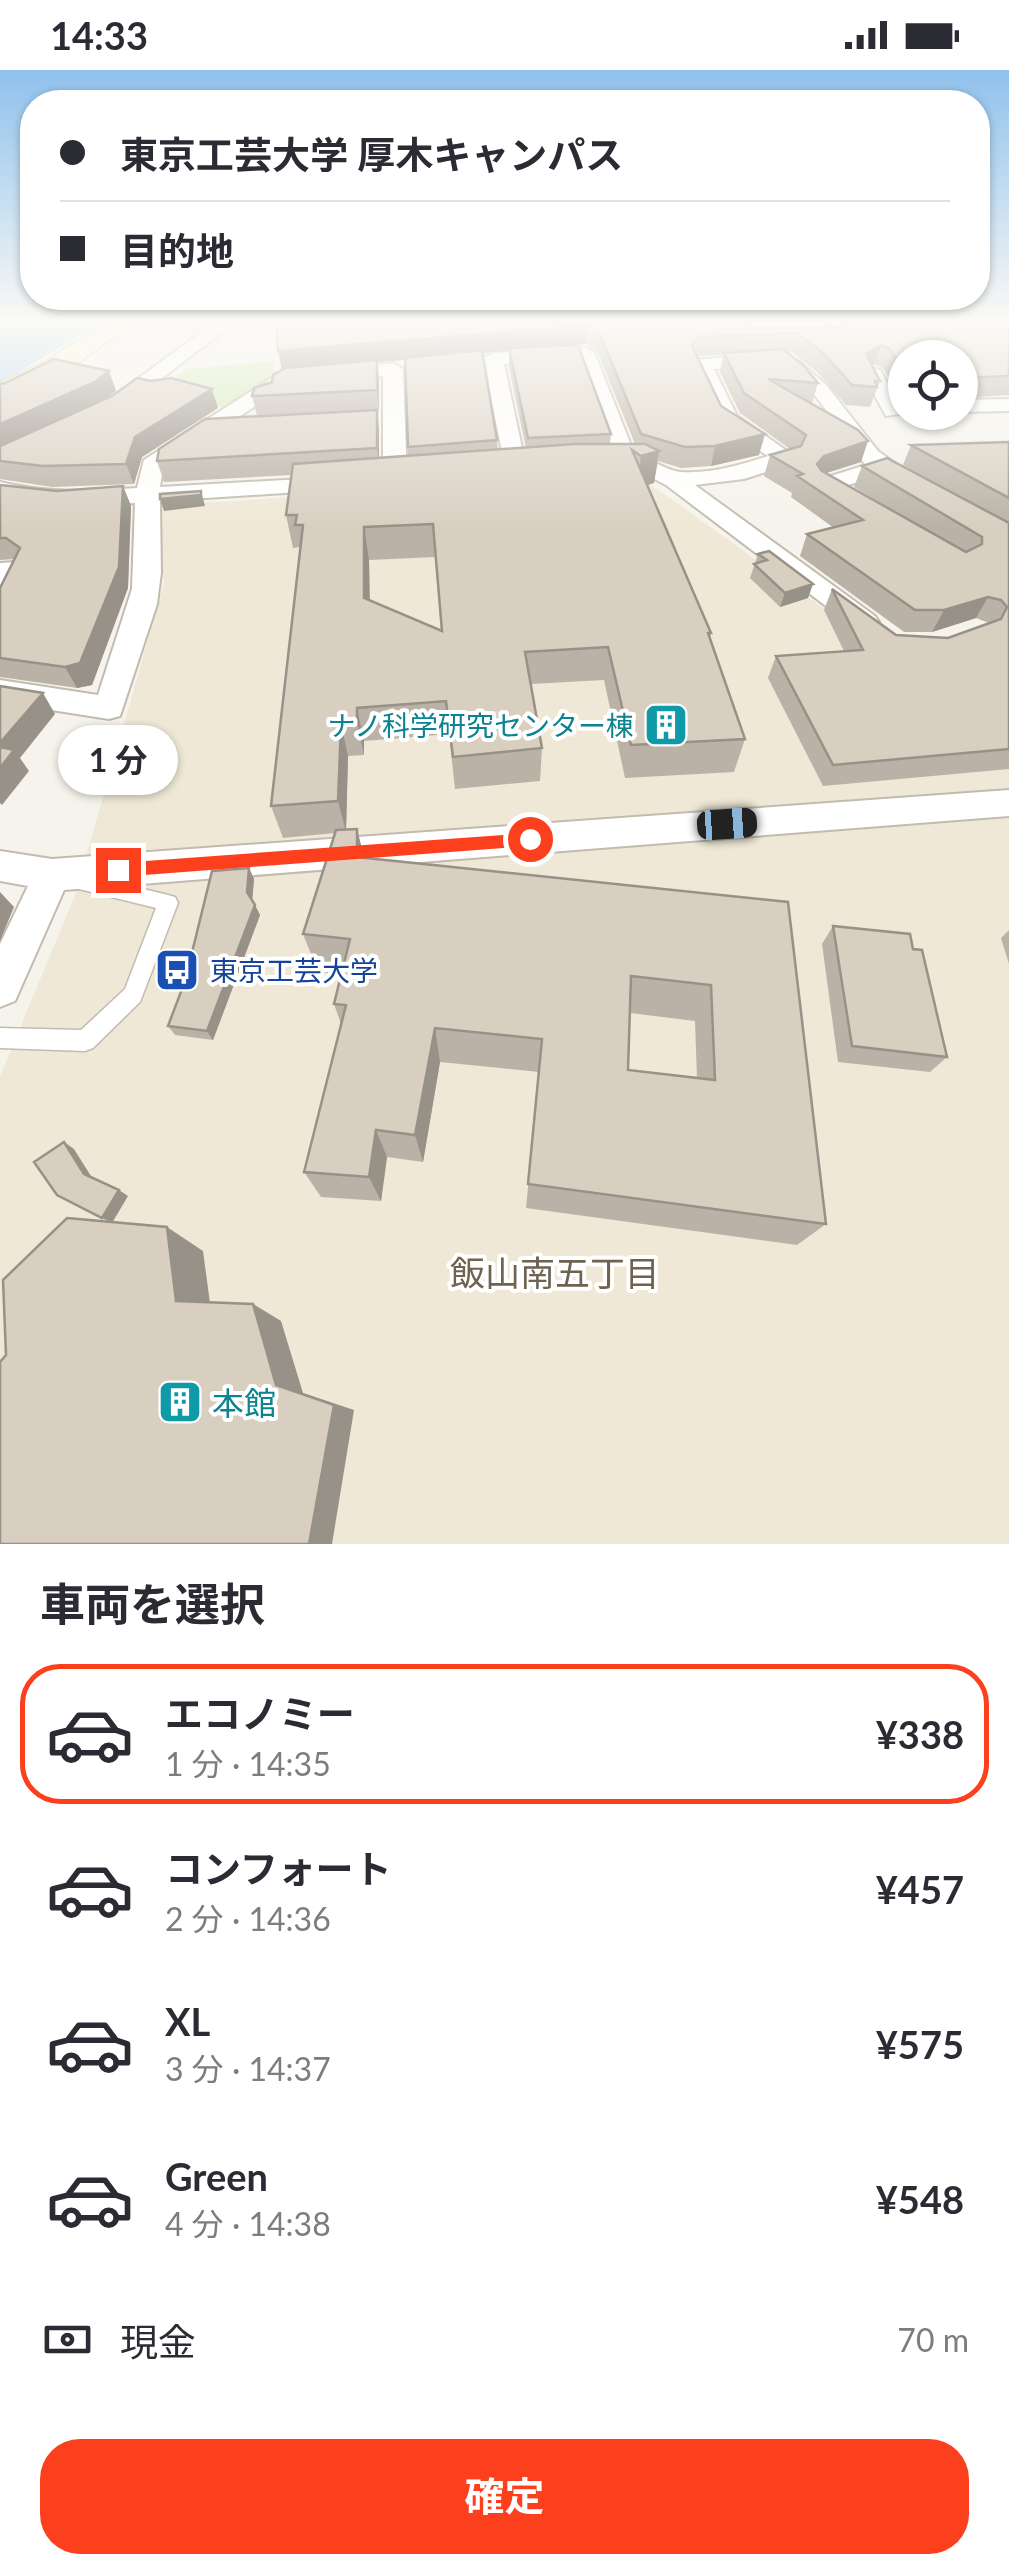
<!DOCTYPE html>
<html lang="ja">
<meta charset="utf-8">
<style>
:root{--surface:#fff;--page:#f7f7f7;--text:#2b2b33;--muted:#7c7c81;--line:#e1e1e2;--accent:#fc3f1d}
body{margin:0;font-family:Lato,"Noto Sans JP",sans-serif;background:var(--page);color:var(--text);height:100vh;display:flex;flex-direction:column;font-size:38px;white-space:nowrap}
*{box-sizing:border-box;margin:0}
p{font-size:32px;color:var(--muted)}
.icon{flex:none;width:55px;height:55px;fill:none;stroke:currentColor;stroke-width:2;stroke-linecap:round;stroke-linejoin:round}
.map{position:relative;height:1474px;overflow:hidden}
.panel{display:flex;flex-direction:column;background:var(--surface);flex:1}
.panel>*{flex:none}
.guide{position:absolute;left:20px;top:20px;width:970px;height:220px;border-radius:40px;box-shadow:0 2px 8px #0004;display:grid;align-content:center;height:220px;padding:0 40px;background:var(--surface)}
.buttons{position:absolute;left:888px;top:270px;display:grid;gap:20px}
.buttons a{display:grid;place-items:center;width:90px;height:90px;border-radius:50%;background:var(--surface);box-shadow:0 2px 8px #0004;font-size:50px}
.end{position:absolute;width:45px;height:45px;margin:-22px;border:12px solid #fc3f1d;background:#fff;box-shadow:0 0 0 5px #fff}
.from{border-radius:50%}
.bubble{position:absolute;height:70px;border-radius:35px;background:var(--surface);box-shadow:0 2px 8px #0004;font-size:32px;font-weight:700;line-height:70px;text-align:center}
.car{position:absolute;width:30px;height:60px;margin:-30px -15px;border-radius:12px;box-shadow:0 0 8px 2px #0007;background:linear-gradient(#222 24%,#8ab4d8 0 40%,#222 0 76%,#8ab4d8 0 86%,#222 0)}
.guide b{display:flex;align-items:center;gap:35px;height:95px;font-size:38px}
.guide b+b{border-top:2px solid var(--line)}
.guide i{width:25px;height:25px;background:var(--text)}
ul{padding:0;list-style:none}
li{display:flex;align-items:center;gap:30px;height:140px;margin:0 20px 15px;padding:0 20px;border:5px solid transparent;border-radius:40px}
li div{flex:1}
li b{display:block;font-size:38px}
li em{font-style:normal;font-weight:700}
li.selected{border-color:var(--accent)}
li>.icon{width:90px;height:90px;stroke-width:1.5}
h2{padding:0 40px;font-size:45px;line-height:120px}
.pay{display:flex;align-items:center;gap:25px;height:110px;padding:0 40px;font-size:38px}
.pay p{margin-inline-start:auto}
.button{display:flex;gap:20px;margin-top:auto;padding:20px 40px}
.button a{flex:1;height:115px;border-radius:40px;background:var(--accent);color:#fff;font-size:40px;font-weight:700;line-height:115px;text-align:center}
.status{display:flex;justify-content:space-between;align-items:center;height:70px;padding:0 50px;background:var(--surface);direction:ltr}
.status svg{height:28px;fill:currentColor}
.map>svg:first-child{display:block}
</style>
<div class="status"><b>14:33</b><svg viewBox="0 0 49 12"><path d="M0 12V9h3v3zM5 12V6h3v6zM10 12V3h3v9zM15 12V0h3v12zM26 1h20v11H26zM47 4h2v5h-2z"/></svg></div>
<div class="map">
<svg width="1009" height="1474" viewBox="0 0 1009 1474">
<rect width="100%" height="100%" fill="#f6f3ec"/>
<path fill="#efe8d6" d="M 636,404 L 888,584 L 1009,589 L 1009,1474 L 0,1474 L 0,1006 L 75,825 L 164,514 L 157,436 Z"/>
<path fill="#d2eab5" d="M 274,291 L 275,306 L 227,338 L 158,321 L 187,299 Z"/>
<path fill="#a9d4f2" d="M 0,254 L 94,257 L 0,313 Z"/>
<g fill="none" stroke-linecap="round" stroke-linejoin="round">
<defs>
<path id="lane" d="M 82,804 L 168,825 L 175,827 L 178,833 L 140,932 L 93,978 L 85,981 L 0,978 L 0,958 L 81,960 L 125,919 L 156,838 L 75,818 L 73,812 L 75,806 Z"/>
<path id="street" d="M 68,252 L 130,252 L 131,253 C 117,262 82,261 68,252 Z
M 215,252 L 236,252 L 120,340 L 106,340 L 103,336 L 106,332 Z
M 586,278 L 595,284 L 636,388 C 653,388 666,401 681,402 C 710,404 742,395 768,386 L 720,355 L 692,294 L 695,290 L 777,283 L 799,291 L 827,316 L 878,381 L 929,418 L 925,423 L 909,423 L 878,406 L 845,416 L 865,431 L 853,438 L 818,420 L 814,415 L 818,410 L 866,395 C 843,370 810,303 777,296 C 759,292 733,298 714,299 L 737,346 L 797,388 L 794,393 L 744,409 L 695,415 L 875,546 L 879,552 L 875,558 L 855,558 L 666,415 L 641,402 L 605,399 L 602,394 L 605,389 L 613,387 L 579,290 L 504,294 L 527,401 L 515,408 L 507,406 L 483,289 L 493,283 Z
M 393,293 L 403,299 L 407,410 L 403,415 L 395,417 L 383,410 L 383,306 L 288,314 L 163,398 L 160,417 L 337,407 L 345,409 L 349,414 L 345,419 L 160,431 L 161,503 L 157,534 L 120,646 L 109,649 L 0,632 L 0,610 L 98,625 L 132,519 L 135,433 C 93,435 40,446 0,428 L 0,412 C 51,424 85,421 137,418 L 144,390 L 276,305 Z
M 873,298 L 880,300 L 899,333 L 905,332 L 905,342 L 912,342 L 886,346 L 863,304 Z
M 1009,329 L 1009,341 L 960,342 L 960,330 Z
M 15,492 L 28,500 L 10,537 L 0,540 L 0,493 Z
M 1009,720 L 1009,746 L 64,820 L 15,931 L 0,937 L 0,874 L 28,816 L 0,811 L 0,781 L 52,789 Z"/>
<path id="secondary" d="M 107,252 L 135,252 L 64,303 L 0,332 L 0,313 L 46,291 Z"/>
</defs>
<use href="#lane" stroke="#c2bbae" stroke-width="3"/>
<use href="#street" stroke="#c2bbae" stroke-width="4"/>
<use href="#secondary" stroke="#d6c79b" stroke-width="3"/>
<use href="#lane" fill="#fff" fill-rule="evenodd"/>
<use href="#street" fill="#fff" fill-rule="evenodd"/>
<use href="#secondary" fill="#fff3cd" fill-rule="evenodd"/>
</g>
<path fill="#bab2a6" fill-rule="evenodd" d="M 276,252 L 713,254 L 751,258 L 827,257 L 827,252 L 836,252 L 829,257 L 842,257 L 850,252 L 1009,252 L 1009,325 L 960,328 L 960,288 L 905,288 L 905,330 L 901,329 L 883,298 L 874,294 L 872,296 L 880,311 L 870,337 L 846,335 L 817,302 L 792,282 L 786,282 L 818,313 L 812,333 L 810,333 L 861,392 L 826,403 L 892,440 L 854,417 L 862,396 L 938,416 L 903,395 L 911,375 L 1009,372 L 1009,699 L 823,716 L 768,608 L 776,586 L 844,581 L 824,540 L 832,519 L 896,565 L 948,568 L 989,553 L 976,548 L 932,562 L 904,562 L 800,486 L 807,464 L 834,458 L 791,427 L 792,423 L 764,406 L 770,385 L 790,379 L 740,343 L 720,302 L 723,285 L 697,286 L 721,336 L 759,385 L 711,396 L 681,398 L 658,391 L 654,413 L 647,415 L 711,563 L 710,569 L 745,669 L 734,702 L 625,708 L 604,610 L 531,614 L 542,678 L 540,711 L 455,719 L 449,664 L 364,671 L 364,685 L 348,686 L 346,759 L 357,759 L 364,788 L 788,832 L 826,1154 L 797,1175 L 526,1138 L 539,1002 L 440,992 L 423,1092 L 387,1087 L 381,1131 L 321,1127 L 304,1102 L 341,954 L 334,934 L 341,904 L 318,902 L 303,864 L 335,763 L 283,768 L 271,736 L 300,477 L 293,478 L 286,445 L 291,405 L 164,412 L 157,391 L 257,346 L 252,326 L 272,312 L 282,300 ZM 586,274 L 598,283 L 635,374 L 610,374 L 611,364 L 578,275 ZM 509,281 L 509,298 L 526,378 L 498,380 L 497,370 L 482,283 ZM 405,290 L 408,386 L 379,388 L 379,361 L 377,341 L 379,340 L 379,310 L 377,292 ZM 435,487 L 441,561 L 370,530 L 369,490 ZM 630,943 L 695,951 L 697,1008 L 628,1000 Z
M 109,301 L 116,321 L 103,330 L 218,338 L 142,387 L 134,414 L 52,417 L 0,409 L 0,314 Z
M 0,415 L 57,421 L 123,416 L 131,436 L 128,518 L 92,615 L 77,618 L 0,607 L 0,518 L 15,489 L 0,490 Z
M 769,481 L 808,528 L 780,537 L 750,508 L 758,484 Z
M 249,798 L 254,809 L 252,830 L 260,845 L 213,970 L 175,965 L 168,956 Z
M 833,856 L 913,879 L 947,987 L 930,1002 L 838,992 L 822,874 Z
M 1009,860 L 1009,894 L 1001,868 Z"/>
<path fill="#979187" d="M 587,255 L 586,274 L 377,292 L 379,310 L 379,340 L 377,320 L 282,301 L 278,281 Z
M 881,275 L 874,294 L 859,303 L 866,284 Z
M 109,301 L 116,321 L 102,331 L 0,378 L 0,354 Z
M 212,319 L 218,338 L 142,387 L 134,414 L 126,394 L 135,367 Z
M 377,340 L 379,361 L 379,399 L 377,378 Z
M 765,364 L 759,385 L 711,396 L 715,376 Z
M 868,371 L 861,392 L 817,406 L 817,394 L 824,386 Z
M 659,381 L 654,413 L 637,418 L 641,386 Z
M 123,416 L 131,436 L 128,518 L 92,615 L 77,618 L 65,597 Z
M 201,421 L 205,436 L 164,441 L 160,429 Z
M 364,457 L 369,490 L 370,561 L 364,528 Z
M 813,514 L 808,528 L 780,537 L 785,523 Z
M 988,527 L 976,548 L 932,562 L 944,540 Z
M 43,623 L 55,644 L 20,688 L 29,701 L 2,735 L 0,733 L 0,673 Z
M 357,638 L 364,671 L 364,685 L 357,652 Z
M 341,653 L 348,686 L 346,762 L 338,731 Z
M 357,759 L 367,800 L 357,787 Z
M 249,798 L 254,809 L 252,832 L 247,822 Z
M 0,822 L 14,837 L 0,871 Z
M 255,835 L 260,845 L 213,970 L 207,961 Z
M 435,958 L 440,992 L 423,1092 L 415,1065 Z
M 376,1060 L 387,1087 L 381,1131 L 369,1107 Z
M 64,1072 L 74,1079 L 94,1111 L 84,1104 Z
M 119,1120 L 128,1126 L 112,1153 L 102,1148 Z
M 167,1157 L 203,1181 L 212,1248 L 176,1231 Z
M 253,1234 L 281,1251 L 303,1323 L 354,1340 L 332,1474 L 309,1474 L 276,1315 Z"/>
<path fill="#d8cfc1" stroke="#979187" stroke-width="2.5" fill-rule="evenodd" d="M 276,252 L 712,252 L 713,254 L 742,254 L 751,258 L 842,257 L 850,252 L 1009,252 L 1009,306 L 960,308 L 960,288 L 905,288 L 905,303 L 890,279 L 881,275 L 866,284 L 880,311 L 875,311 L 877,317 L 852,315 L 823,283 L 797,263 L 698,267 L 692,276 L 721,336 L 765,364 L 715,376 L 685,377 L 641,364 L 600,264 L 587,255 L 278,281 Z
M 578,275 L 611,364 L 528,368 L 509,278 Z
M 783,279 L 804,296 L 818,313 L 768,309 L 858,360 L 868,371 L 824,386 L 817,394 L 822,401 L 966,482 L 982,474 L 982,467 L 862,396 L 887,388 L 1009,453 L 1009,679 L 833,695 L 776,586 L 863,580 L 832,519 L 896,565 L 948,568 L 1001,549 L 1007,537 L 1001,530 L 988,527 L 944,540 L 915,540 L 807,464 L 863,450 L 797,406 L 803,404 L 770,385 L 801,376 L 806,365 L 744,323 L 724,283 Z
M 482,280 L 497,370 L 408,377 L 405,288 Z
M 54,289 L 109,301 L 95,312 L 0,354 L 0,314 L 5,313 Z
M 377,290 L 377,320 L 252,326 L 254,318 L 272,312 L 273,305 L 285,298 Z
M 137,308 L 151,311 L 171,308 L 212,319 L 135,367 L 126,394 L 43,396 L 0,391 L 0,376 L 112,326 Z
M 377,340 L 377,378 L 157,391 L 159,379 L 205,349 Z
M 1009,372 L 1009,428 L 911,375 Z
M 575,374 L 645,374 L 659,381 L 641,386 L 632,380 L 711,563 L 708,563 L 745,669 L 631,675 L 608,577 L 525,582 L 542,678 L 453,687 L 446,631 L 357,638 L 357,652 L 341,653 L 338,731 L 271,736 L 303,455 L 295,455 L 297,445 L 286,445 L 293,394 ZM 433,454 L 442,561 L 364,528 L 364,457 Z
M 0,415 L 57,421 L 123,416 L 119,497 L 80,593 L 65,597 L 0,588 L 0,518 L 20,478 L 6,468 L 0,468 Z
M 201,421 L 201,425 L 160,429 L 160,424 Z
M 769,481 L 813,514 L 785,523 L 754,494 L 767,490 L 758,484 Z
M 0,616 L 43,623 L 0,673 Z
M 0,677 L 14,680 L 0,698 Z
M 357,759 L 357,787 L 788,832 L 826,1154 L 528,1114 L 542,969 L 435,958 L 415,1065 L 376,1060 L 369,1107 L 304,1102 L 346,935 L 334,934 L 350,869 L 303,864 L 336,760 ZM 631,906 L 711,915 L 715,1010 L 628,1000 Z
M 249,798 L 247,822 L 255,835 L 207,961 L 168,956 L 185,911 L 212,801 Z
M 833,856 L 910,864 L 913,879 L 922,880 L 947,987 L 852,976 Z
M 64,1072 L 84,1104 L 119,1120 L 102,1148 L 57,1125 L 34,1092 Z
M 67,1148 L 167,1157 L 176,1231 L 253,1234 L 276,1315 L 334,1335 L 309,1474 L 0,1474 L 0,1292 L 6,1285 L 3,1210 Z"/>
<linearGradient id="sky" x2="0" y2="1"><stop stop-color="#8fc1ec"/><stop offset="0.55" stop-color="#fbfaf6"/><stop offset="1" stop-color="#fbfaf6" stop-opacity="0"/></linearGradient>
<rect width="1009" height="458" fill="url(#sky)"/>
<path fill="#fc3f1d" d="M 530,763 L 539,769 L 530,776 L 118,807 L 109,800 L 118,793 Z"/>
<defs>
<symbol id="building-square" viewBox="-11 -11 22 22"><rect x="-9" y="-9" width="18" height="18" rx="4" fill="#0f9aa8" stroke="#fff"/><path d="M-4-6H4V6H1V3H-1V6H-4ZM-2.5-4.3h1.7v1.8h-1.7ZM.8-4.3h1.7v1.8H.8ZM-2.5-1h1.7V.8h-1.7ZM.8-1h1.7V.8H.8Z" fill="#fff"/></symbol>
<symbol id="bus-square" viewBox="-11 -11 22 22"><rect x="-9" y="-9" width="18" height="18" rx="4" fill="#1a4fb4" stroke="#fff"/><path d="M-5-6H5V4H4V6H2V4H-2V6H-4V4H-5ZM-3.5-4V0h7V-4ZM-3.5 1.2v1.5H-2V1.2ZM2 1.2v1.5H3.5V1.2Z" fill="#fff"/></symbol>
</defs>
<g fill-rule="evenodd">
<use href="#building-square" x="641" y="630" width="50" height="50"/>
<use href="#bus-square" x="152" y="875" width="50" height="50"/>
<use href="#building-square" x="155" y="1307" width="50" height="50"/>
</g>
<g text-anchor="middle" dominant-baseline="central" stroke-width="8" stroke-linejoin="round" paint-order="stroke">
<g font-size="28" fill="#0d838f" stroke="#fff" text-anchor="end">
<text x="634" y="655">ナノ科学研究センター棟</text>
</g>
<g font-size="28" fill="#164399" stroke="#fff" text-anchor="start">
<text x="210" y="900">東京工芸大学</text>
</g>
<g font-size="32" fill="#0d838f" stroke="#fff" text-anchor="start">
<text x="212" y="1332">本館</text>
</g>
<g font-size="35" fill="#6e6250" stroke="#fff">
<text x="555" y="1202">飯山南五丁目</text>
</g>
</g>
</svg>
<div class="buttons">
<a><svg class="icon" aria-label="locate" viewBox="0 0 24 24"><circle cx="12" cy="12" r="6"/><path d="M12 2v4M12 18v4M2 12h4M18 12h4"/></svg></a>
</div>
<i class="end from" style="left:530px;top:769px"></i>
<i class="end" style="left:118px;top:800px"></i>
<div class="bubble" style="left:58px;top:655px;width:120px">1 分</div>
<i class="car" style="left:727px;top:754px;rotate:86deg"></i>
<div class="guide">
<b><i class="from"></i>東京工芸大学 厚木キャンパス</b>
<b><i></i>目的地</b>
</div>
</div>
<section class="panel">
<h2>車両を選択</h2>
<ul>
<li class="selected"><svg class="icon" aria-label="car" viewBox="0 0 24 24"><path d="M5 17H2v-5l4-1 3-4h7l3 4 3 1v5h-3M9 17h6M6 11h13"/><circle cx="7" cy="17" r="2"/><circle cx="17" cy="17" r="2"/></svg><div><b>エコノミー</b><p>1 分 · 14:35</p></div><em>¥338</em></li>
<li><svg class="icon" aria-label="car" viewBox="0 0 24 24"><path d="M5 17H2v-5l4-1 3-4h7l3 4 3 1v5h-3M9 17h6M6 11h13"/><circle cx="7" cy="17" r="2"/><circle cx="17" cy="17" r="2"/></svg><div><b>コンフォート</b><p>2 分 · 14:36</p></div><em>¥457</em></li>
<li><svg class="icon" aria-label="car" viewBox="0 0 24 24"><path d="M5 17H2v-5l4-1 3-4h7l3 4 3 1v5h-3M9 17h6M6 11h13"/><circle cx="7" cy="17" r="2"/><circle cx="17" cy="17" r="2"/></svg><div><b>XL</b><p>3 分 · 14:37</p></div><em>¥575</em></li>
<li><svg class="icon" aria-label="car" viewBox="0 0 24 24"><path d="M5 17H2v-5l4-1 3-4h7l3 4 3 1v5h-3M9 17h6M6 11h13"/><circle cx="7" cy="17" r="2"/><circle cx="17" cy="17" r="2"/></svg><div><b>Green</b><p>4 分 · 14:38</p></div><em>¥548</em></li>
</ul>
<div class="pay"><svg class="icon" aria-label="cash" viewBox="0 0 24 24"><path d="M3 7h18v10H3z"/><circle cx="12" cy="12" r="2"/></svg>現金<p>70 m</p></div>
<div class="button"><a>確定</a></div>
</section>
